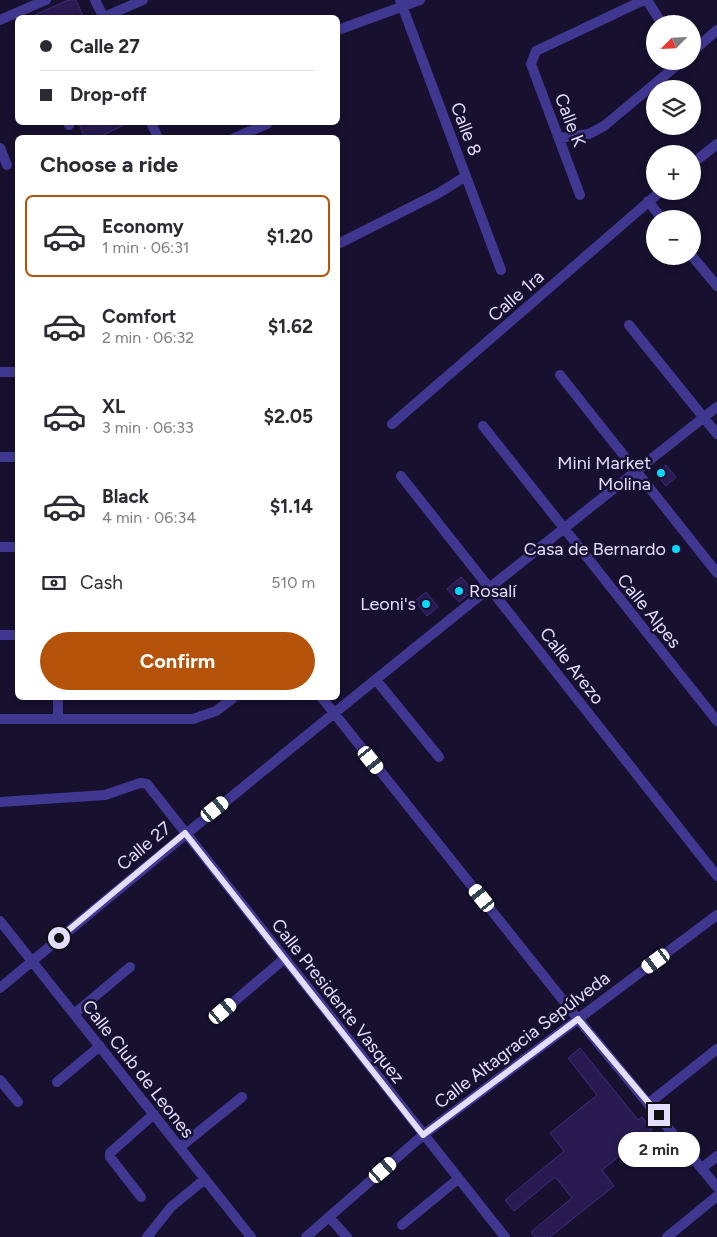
<!DOCTYPE html>
<meta charset="utf-8">
<style>
:root{--surface:#fff;--page:#f7f7f7;--text:#2b2b33;--muted:#7c7c81;--line:#e1e1e2;--accent:#b45309}
body{margin:0;font-family:Figtree,sans-serif;background:var(--page);color:var(--text);height:100vh;display:flex;flex-direction:column;font-size:19px;white-space:nowrap}
*{box-sizing:border-box;margin:0}
p{font-size:16px;color:var(--muted)}
.icon{flex:none;width:28px;height:28px;fill:none;stroke:currentColor;stroke-width:2;stroke-linecap:round;stroke-linejoin:round}
.map{position:relative;flex:1;overflow:hidden}
.sheet{position:absolute;left:15px;top:135px;width:325px;height:565px;display:flex;flex-direction:column;background:var(--surface);border-radius:8px;box-shadow:0 2px 8px #0003}
.sheet>*{flex:none}
.top-card{position:absolute;left:15px;top:15px;width:325px;height:110px;border-radius:8px;box-shadow:0 2px 8px #0003;display:grid;align-content:center;height:110px;padding:0 25px;background:var(--surface)}
.needle{width:32px;rotate:246deg}
.fabs{position:absolute;left:646px;top:15px;display:grid;gap:10px}
.fabs a{display:grid;place-items:center;width:55px;height:55px;border-radius:50%;background:var(--surface);box-shadow:0 2px 8px #0003;font-size:25px}
.end{position:absolute;width:22px;height:22px;margin:-11px;border:6px solid #e3ddff;background:#111;box-shadow:0 0 0 2px #111}
.from{border-radius:50%}
.bubble{position:absolute;height:35px;border-radius:18px;background:var(--surface);box-shadow:0 2px 8px #0003;font-size:16px;font-weight:700;line-height:35px;text-align:center}
.car{position:absolute;width:15px;height:30px;margin:-15px -8px;border-radius:6px;box-shadow:0 0 4px 1px #0007;background:linear-gradient(#fff 24%,#345 0 40%,#fff 0 76%,#345 0 86%,#fff 0)}
.top-card b{display:flex;align-items:center;gap:18px;height:48px;font-size:19px}
.top-card b+b{border-top:1px solid var(--line)}
.top-card i{width:12px;height:12px;background:var(--text)}
ul{padding:0;list-style:none}
li{display:flex;align-items:center;gap:15px;height:82px;margin:0 10px 8px;padding:0 15px;border:2px solid transparent;border-radius:8px}
li div{flex:1}
li b{display:block;font-size:19px}
li em{font-style:normal;font-weight:700}
li.on{border-color:var(--accent)}
li>.icon{width:45px;height:45px;stroke-width:1.5}
h2{padding:0 25px;font-size:22px;line-height:60px}
.pay{display:flex;align-items:center;gap:12px;height:55px;padding:0 25px;font-size:19px}
.pay p{margin-inline-start:auto}
.action{display:flex;gap:10px;margin-top:auto;padding:10px 25px}
.action a{flex:1;height:58px;border-radius:30px;background:var(--accent);color:#fff;font-size:20px;font-weight:700;line-height:58px;text-align:center}
.map>svg:first-child{display:block}
</style>
<div class="map">
<svg width="717" height="1237" viewBox="0 0 717 1237">
<rect width="100%" height="100%" fill="#17102f"/>
<path fill="#291a51" stroke="#402b7f" d="M 68,0 L 76,0 L 84,18 L 28,18 Z
M 78,122 L 130,122 L 97,138 L 85,138 Z
M 666,465 L 676,477 L 666,486 L 656,474 Z
M 461,577 L 470,587 L 470,593 L 459,602 L 447,589 Z
M 426,592 L 438,607 L 427,616 L 415,601 Z
M 580,1048 L 638,1120 L 642,1117 L 652,1130 L 602,1170 L 614,1186 L 550,1237 L 535,1237 L 531,1232 L 572,1198 L 555,1177 L 514,1211 L 505,1200 L 564,1151 L 550,1133 L 597,1095 L 568,1058 Z"/>
<g fill="none" stroke-linecap="round" stroke-linejoin="round">
<path stroke="#403791" stroke-width="10" d="M 95,0 L 104,18
M 400,0 L 501,270
M 647,0 L 662,24
M 104,17 L 143,0
M 0,20 L 46,0
M 338,30 L 420,0
M 692,52 L 717,30
M 68,122 L 69,125
M 151,122 L 158,138
M 234,138 L 267,124
M 560,138 L 589,134 L 604,126 L 682,61
M 0,148 L 7,165
M 692,164 L 717,144
M 580,195 L 531,64 L 536,51 L 644,0
M 648,201 L 662,219
M 338,244 L 439,193 L 466,176
M 692,256 L 717,286
M 629,325 L 717,434
M 0,372 L 18,372
M 560,375 L 717,573
M 392,424 L 661,191
M 483,426 L 717,721
M 0,457 L 18,457
M 401,476 L 717,876
M 0,547 L 18,547
M 0,635 L 18,635
M 376,680 L 439,757
M 58,698 L 58,719
M 322,698 L 578,1019 L 717,1187
M 0,719 L 193,719 L 216,711 L 233,698
M 0,802 L 105,795 L 140,783 L 147,784 L 505,1237
M 0,921 L 251,1237
M 0,988 C 236,791 475,598 717,407
M 223,1011 L 284,959
M 74,1014 L 130,967
M 0,1080 L 18,1102
M 57,1082 L 100,1046
M 649,1103 L 717,1049
M 180,1147 L 242,1097
M 702,1168 L 717,1156
M 141,1197 L 110,1157 L 110,1153 L 154,1114
M 329,1217 L 347,1237
M 402,1225 L 458,1179
M 147,1237 L 171,1207 L 205,1179
M 306,1237 L 423,1135 L 717,915
M 667,1237 L 717,1196"/>
</g>
<g fill="none" stroke-linecap="round" stroke-linejoin="round">
<path stroke="#e3ddff" stroke-width="6" d="M 59,938 L 185,833 L 423,1135 L 578,1019 L 659,1115"/>
</g>
<g fill="#09d7ff" stroke="#17102f" stroke-width="2">
<circle cx="661" cy="473" r="5"/>
<circle cx="676" cy="549" r="5"/>
<circle cx="459" cy="591" r="5"/>
<circle cx="426" cy="604" r="5"/>
</g>
<g text-anchor="middle" dominant-baseline="central" stroke-width="5" stroke-linejoin="round" paint-order="stroke">
<g font-size="18" fill="#e3ddff" stroke="#17102f">
<text transform="translate(570 120) rotate(69)">Calle K</text>
<text transform="translate(466 129) rotate(69)">Calle 8</text>
<text transform="translate(516 296) rotate(-41)">Calle 1ra</text>
<text transform="translate(649 611) rotate(51)">Calle Alpes</text>
<text transform="translate(572 666) rotate(52)">Calle Arezo</text>
<text transform="translate(144 846) rotate(-40)">Calle 27</text>
<text transform="translate(338 1001) rotate(52)">Calle Presidente Vasquez</text>
<text transform="translate(522 1040) rotate(-37)">Calle Altagracia Sepúlveda</text>
<text transform="translate(138 1069) rotate(52)">Calle Club de Leones</text>
</g>
<g font-size="18" fill="#e3ddff" stroke="#17102f" text-anchor="end">
<text x="651" y="463">Mini Market<tspan x="651" dy="21">Molina</tspan></text>
<text x="666" y="549">Casa de Bernardo</text>
<text x="469" y="591" text-anchor="start">Rosalí</text>
<text x="416" y="604">Leoni's</text>
</g>
</g>
</svg>
<div class="fabs">
<a><svg class="needle" viewBox="-14 -14 28 28"><path d="M0-13l5 13h-10z" fill="#e53935"/><path d="M0 13l5-13h-10z" fill="#7c7c81"/></svg></a>
<a><svg class="icon" aria-label="layers" viewBox="0 0 24 24"><path d="M12 4l9 5-9 5-9-5zM3 14l9 5 9-5"/></svg></a>
<a>+</a>
<a>−</a>
</div>
<i class="end from" style="left:59px;top:938px"></i>
<i class="end" style="left:659px;top:1115px"></i>
<div class="bubble" style="left:618px;top:1132px;width:82px">2 min</div>
<i class="car" style="left:371px;top:760px;rotate:141deg"></i>
<i class="car" style="left:215px;top:809px;rotate:51deg"></i>
<i class="car" style="left:482px;top:898px;rotate:321deg"></i>
<i class="car" style="left:656px;top:961px;rotate:234deg"></i>
<i class="car" style="left:223px;top:1011px;rotate:50deg"></i>
<i class="car" style="left:383px;top:1170px;rotate:49deg"></i>
<div class="top-card">
<b><i class="from"></i>Calle 27</b>
<b><i></i>Drop-off</b>
</div>
<section class="sheet">
<h2>Choose a ride</h2>
<ul>
<li class="on"><svg class="icon" aria-label="car" viewBox="0 0 24 24"><path d="M5 17H2v-5l4-1 3-4h7l3 4 3 1v5h-3M9 17h6M6 11h13"/><circle cx="7" cy="17" r="2"/><circle cx="17" cy="17" r="2"/></svg><div><b>Economy</b><p>1 min · 06:31</p></div><em>$1.20</em></li>
<li><svg class="icon" aria-label="car" viewBox="0 0 24 24"><path d="M5 17H2v-5l4-1 3-4h7l3 4 3 1v5h-3M9 17h6M6 11h13"/><circle cx="7" cy="17" r="2"/><circle cx="17" cy="17" r="2"/></svg><div><b>Comfort</b><p>2 min · 06:32</p></div><em>$1.62</em></li>
<li><svg class="icon" aria-label="car" viewBox="0 0 24 24"><path d="M5 17H2v-5l4-1 3-4h7l3 4 3 1v5h-3M9 17h6M6 11h13"/><circle cx="7" cy="17" r="2"/><circle cx="17" cy="17" r="2"/></svg><div><b>XL</b><p>3 min · 06:33</p></div><em>$2.05</em></li>
<li><svg class="icon" aria-label="car" viewBox="0 0 24 24"><path d="M5 17H2v-5l4-1 3-4h7l3 4 3 1v5h-3M9 17h6M6 11h13"/><circle cx="7" cy="17" r="2"/><circle cx="17" cy="17" r="2"/></svg><div><b>Black</b><p>4 min · 06:34</p></div><em>$1.14</em></li>
</ul>
<div class="pay"><svg class="icon" aria-label="cash" viewBox="0 0 24 24"><path d="M3 7h18v10H3z"/><circle cx="12" cy="12" r="2"/></svg>Cash<p>510 m</p></div>
<div class="action"><a>Confirm</a></div>
</section>
</div>
